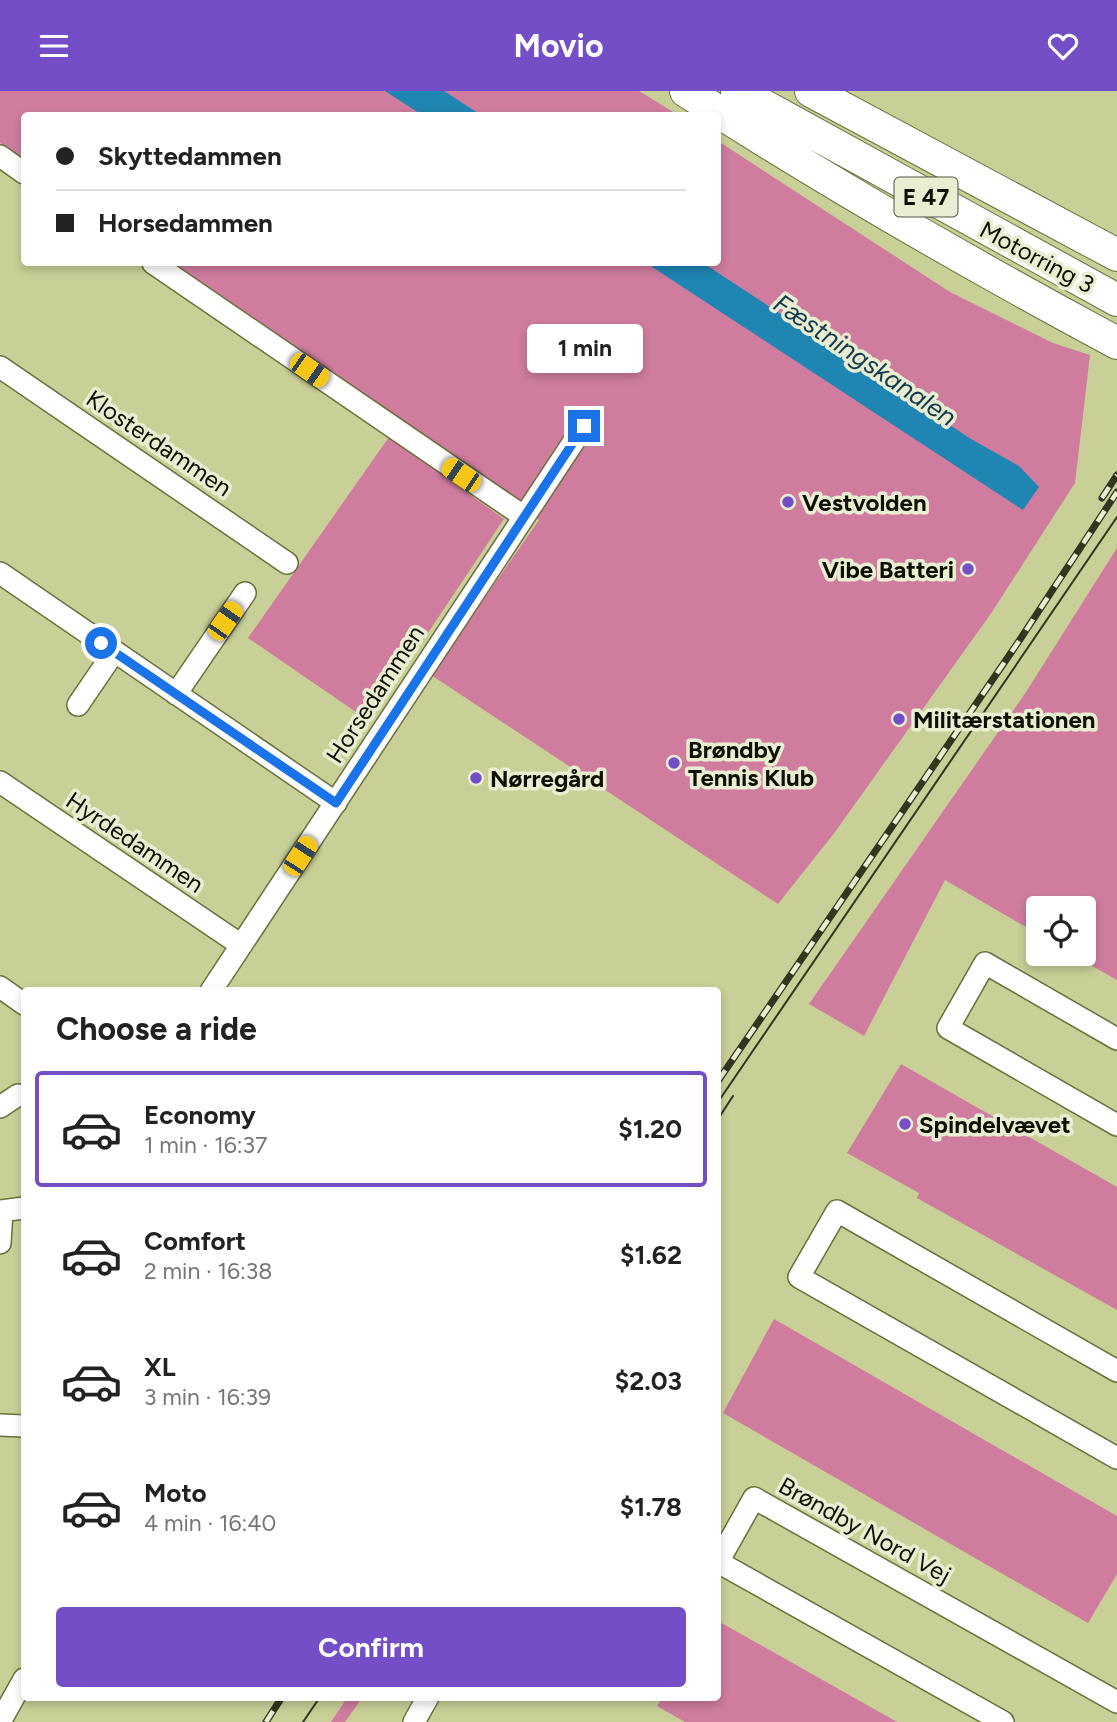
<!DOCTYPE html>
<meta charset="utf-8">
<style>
:root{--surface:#fff;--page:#f2f2f2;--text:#222;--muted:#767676;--line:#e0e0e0;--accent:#744ec7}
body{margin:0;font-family:Figtree,sans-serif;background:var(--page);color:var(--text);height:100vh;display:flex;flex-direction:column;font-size:26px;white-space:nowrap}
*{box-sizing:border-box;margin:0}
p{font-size:23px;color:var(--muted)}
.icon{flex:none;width:38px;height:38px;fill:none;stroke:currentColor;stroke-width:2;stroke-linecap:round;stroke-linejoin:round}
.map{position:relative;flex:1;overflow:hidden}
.drawer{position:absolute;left:21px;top:896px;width:700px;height:714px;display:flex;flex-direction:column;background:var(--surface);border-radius:7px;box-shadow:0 4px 10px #0003}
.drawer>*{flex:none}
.guide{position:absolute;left:21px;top:21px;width:700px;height:154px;border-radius:7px;box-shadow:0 4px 10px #0003;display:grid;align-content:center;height:154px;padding:0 35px;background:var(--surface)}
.tools{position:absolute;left:1026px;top:805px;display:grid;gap:14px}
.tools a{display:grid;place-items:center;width:70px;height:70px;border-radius:7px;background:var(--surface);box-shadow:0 4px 10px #0003;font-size:35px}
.end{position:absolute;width:32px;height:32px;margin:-16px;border:9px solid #1a73e8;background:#fff;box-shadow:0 0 0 4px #fff}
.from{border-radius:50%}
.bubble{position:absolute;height:49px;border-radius:7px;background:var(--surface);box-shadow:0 4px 10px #0003;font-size:23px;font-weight:700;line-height:49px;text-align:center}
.car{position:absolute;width:21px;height:42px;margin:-21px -10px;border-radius:9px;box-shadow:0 0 5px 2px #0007;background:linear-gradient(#f5c518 24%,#345 0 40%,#f5c518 0 76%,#345 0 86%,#f5c518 0)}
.guide b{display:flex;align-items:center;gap:24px;height:66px;font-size:26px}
.guide b+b{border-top:2px solid var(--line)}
.guide i{width:18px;height:18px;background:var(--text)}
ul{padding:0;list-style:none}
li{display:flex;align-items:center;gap:21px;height:116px;margin:0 14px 10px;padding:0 21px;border:4px solid transparent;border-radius:7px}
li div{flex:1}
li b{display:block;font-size:26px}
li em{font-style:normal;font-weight:700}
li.active{border-color:var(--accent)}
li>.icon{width:63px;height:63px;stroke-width:1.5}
h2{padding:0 35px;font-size:32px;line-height:84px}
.primary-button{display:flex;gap:14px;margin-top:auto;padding:14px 35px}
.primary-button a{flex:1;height:80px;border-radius:7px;background:var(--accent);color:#fff;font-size:28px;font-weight:700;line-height:80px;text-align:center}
header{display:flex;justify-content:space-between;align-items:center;height:91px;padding:0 35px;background:var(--accent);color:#fff;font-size:32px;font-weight:700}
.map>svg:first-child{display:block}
</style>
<header><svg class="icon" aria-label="menu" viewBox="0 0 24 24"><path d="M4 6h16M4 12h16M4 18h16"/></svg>Movio<svg class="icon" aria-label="heart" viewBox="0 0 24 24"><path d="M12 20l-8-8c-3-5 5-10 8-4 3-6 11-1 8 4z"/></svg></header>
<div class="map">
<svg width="1117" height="1631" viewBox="0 0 1117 1631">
<rect width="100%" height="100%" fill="#c8cf97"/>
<path fill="#cf7c9f" d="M 0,0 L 639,0 L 678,24 L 24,24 L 24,69 L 0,52 Z
M 718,50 L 950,201 L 1053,252 L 1090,264 L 1075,392 L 992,521 L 835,741 L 778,813 L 431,584 L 539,429 L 171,172 L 718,172 Z
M 389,346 L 504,428 L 369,630 L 248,547 Z
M 1117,457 L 1117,889 L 1071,863 L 1083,863 L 1083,817 L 1038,817 L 1038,843 L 945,789 L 864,945 L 809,913 L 1026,601 Z
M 901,973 L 1117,1096 L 1117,1219 L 917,1107 L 919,1102 L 847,1062 Z
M 774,1228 L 1117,1425 L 1117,1483 L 1088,1532 L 723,1322 Z
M 718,1530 L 897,1631 L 685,1631 L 657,1615 L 662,1607 L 718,1606 Z
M 347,1607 L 362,1607 L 345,1631 L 331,1631 Z"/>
<path fill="#1f85b3" d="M 385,0 L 444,0 L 481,24 L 422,24 Z
M 646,172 L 703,172 L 971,348 L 1019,375 L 1039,396 L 1023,419 Z"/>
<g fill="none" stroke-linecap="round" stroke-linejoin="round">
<defs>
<path id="minor" d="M 0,65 L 24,82
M 153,172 L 523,425
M 0,276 L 287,472
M 0,482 L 336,712
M 176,603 L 245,502
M 78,614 L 114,561
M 0,691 L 241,854
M 0,896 L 24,913
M 211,900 L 584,335
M 1117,948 L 985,872 L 948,937 L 1117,1034
M 0,1016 L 18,1004
M 0,1120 L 24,1117
M 0,1152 L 2,1120
M 1117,1280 L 837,1120 L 799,1186 L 1117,1367
M 0,1334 L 24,1335
M 0,1631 L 24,1588
M 414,1631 L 428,1606
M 1003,1631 L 718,1471 L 754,1407 L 1117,1611"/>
<path id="highway" d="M 686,0 C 826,90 970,173 1117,252
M 737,0 L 1117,209
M 811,0 L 1117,164"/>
</defs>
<use href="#minor" stroke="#6a6f3b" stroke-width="24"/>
<use href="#highway" stroke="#6a6f3b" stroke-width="34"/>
<use href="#minor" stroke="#fff" stroke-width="21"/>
<use href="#highway" stroke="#fff" stroke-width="32"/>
<path stroke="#33351e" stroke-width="2" d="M 718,1011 L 1117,426
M 718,1028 L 733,1005
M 303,1631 L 320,1606"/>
<defs>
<path id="rail" d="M 1102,407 L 1117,384
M 718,990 L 1019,550 L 1117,401
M 266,1631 L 282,1606"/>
</defs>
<use href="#rail" stroke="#33351e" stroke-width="7"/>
<use href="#rail" stroke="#e9edd1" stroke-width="4.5" stroke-dasharray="13" stroke-linecap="butt"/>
</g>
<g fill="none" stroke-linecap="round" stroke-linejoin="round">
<path stroke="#1a73e8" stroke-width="9" d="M 101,552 L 336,712 L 584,335"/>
</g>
<g fill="#744ec7" stroke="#e9edd1" stroke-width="2.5">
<circle cx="788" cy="411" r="7"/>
<circle cx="968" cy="478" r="7"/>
<circle cx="899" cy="628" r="7"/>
<circle cx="674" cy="672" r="7"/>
<circle cx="476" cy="687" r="7"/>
<circle cx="905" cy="1033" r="7"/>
</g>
<g text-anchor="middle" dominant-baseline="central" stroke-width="7" stroke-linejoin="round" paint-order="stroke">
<rect fill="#e9edd1" stroke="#50523f" stroke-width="2" x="894.5" y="86.5" width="63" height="39" rx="5"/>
<g font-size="23" font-weight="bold" fill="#0e0f00">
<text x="926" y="106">E 47</text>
</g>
<g font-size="24" fill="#0e0f00" stroke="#e9edd1">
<text transform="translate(1037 166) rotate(28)">Motorring 3</text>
<text transform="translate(159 352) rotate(34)">Klosterdammen</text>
<text transform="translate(375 603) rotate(-57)">Horsedammen</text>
<text transform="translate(135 751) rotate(34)">Hyrdedammen</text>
<text transform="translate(865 1439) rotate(29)">Brøndby Nord Vej</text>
</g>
<g font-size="24" font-weight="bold" fill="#0e0f00" stroke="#e9edd1" text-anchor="start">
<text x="802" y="411">Vestvolden</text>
<text x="954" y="478" text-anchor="end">Vibe Batteri</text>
<text x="913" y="628">Militærstationen</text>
<text x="688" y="658">Brøndby<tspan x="688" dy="28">Tennis Klub</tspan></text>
<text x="490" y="687">Nørregård</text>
<text x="919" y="1033">Spindelvævet</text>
</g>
<g font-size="26" font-style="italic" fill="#123b4f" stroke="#e9edd1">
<text transform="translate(865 269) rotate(34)">Fæstningskanalen</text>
</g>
</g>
</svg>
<div class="tools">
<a><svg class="icon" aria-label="locate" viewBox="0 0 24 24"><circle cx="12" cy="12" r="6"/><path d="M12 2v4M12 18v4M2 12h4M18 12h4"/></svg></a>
</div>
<i class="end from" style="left:101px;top:552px"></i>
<i class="end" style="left:584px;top:335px"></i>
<div class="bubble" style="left:527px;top:233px;width:116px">1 min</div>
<i class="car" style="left:309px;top:279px;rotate:125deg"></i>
<i class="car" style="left:461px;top:384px;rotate:304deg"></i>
<i class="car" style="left:225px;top:530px;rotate:35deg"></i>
<i class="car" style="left:300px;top:765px;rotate:33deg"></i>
<div class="guide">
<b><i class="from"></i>Skyttedammen</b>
<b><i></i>Horsedammen</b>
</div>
<section class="drawer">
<h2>Choose a ride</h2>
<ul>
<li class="active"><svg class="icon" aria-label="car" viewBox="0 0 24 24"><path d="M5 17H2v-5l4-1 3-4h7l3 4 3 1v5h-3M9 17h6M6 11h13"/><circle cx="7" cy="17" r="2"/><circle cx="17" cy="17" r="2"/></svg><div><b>Economy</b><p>1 min · 16:37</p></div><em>$1.20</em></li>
<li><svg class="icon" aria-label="car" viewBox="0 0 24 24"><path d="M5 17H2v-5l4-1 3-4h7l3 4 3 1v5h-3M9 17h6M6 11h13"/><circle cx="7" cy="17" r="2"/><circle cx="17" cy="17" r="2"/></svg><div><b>Comfort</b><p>2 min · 16:38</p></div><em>$1.62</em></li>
<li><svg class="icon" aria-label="car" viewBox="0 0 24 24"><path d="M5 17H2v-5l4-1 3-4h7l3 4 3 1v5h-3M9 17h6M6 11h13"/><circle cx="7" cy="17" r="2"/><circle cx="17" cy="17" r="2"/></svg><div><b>XL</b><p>3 min · 16:39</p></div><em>$2.03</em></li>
<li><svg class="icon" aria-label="car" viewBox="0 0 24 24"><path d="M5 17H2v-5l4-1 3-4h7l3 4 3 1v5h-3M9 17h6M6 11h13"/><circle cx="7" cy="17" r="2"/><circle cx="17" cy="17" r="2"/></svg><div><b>Moto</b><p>4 min · 16:40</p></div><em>$1.78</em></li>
</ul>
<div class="primary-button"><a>Confirm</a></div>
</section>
</div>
